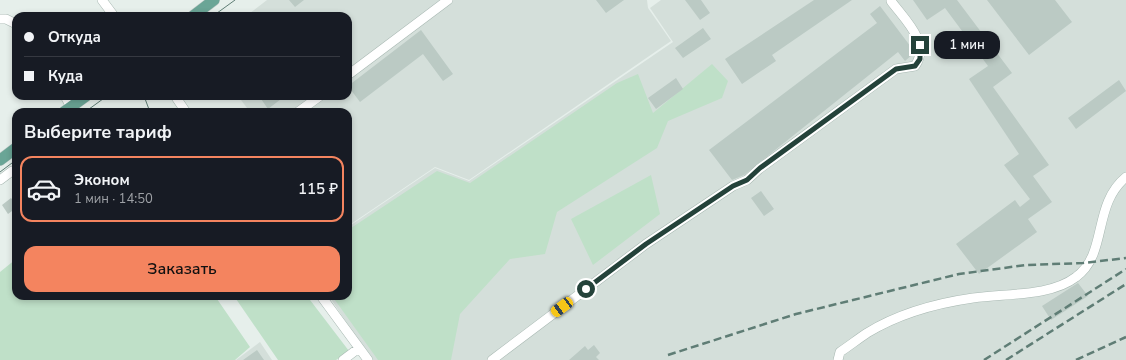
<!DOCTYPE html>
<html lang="ru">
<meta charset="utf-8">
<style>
:root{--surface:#171b24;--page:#20242c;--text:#f1f3f6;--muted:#9ea1a6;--line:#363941;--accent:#f4845f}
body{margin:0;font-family:"Nunito Sans",sans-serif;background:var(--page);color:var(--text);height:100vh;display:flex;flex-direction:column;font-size:15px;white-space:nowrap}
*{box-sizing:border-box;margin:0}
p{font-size:13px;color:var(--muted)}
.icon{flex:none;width:22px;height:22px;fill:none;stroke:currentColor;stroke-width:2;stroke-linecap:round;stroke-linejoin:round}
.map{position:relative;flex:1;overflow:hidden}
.side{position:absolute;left:12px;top:108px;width:340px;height:192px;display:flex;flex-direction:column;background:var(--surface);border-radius:12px;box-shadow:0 2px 6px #0003}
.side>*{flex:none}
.top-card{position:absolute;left:12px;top:12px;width:340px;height:88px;border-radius:12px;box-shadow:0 2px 6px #0003;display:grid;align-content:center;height:88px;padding:0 12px;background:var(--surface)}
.end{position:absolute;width:18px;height:18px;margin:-9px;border:5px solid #24423a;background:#fff;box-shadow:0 0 0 2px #fff}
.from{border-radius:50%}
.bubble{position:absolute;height:28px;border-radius:12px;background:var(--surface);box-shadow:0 2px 6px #0003;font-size:13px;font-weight:600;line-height:28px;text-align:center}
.car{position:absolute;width:12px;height:24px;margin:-12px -6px;border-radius:5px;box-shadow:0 0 3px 1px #0007;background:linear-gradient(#f5c518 24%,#345 0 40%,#f5c518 0 76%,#345 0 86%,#f5c518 0)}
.top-card b{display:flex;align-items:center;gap:14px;height:38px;font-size:15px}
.top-card b+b{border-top:1px solid var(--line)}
.top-card i{width:10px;height:10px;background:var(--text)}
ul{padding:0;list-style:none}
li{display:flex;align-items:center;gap:12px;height:66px;margin:0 8px 6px;padding:0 4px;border:2px solid transparent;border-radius:12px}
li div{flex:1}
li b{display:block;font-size:15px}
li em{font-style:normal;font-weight:600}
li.selected{border-color:var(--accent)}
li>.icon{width:36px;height:36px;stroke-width:1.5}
h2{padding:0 12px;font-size:18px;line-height:48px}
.cta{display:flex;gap:8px;margin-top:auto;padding:8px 12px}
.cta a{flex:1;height:46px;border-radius:12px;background:var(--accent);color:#111;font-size:16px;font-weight:600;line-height:46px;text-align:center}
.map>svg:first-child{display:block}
</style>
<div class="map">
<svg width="1126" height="360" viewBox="0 0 1126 360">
<rect width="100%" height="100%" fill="#e6efeb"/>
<path fill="#d4dfda" d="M 267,0 L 647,0 L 648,8 L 671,41 L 469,180 L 435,167 L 348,226 L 348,112 L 250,112 L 238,96 L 348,96 L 348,16 L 246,16 Z
M 661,0 L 1126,0 L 1126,360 L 371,360 L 329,296 L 348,296 L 348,227 L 435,168 L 469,181 L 673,42 L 650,8 Z
M 260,342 L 272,360 L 236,360 Z"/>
<path fill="#bfe0c8" d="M 712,64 L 728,81 L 722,98 L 668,121 L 657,148 L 557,212 L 545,254 L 510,259 L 460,314 L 451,360 L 378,360 L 332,296 L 348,296 L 348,230 L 437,171 L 470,183 L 617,83 L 638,74 L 653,113 Z
M 651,175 L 660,214 L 593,265 L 571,219 Z
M 16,259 L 16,296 L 215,296 L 250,347 L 235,360 L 0,360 L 0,272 Z
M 234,296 L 307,296 L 349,351 L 336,360 L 278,360 Z"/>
<path fill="#bbcac4" d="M 289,0 L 304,0 L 295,7 Z
M 596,0 L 624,0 L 606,13 Z
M 685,0 L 701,0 L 710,13 L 700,20 Z
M 814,0 L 852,0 L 772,55 L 776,61 L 742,84 L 725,59 Z
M 913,0 L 957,0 L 1012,73 L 993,87 L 1049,165 L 1033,176 L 1052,202 L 1028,219 L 1037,232 L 979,274 L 956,244 L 1015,200 L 1020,207 L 1030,199 L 1004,165 L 1019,154 L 969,79 L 988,66 L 945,8 L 927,20 Z
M 987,0 L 1055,0 L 1072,22 L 1029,55 Z
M 880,6 L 914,51 L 913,54 L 905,61 L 898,52 L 744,175 L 732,180 L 709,150 L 877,23 L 870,14 Z
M 703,28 L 711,39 L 683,58 L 675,48 Z
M 421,30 L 453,74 L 443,81 L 423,54 L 360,102 L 348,86 Z
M 676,78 L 683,89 L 656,109 L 648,98 Z
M 1119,80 L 1126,91 L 1076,129 L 1068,118 Z
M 259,96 L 285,96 L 268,109 Z
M 761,191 L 774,209 L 764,216 L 751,198 Z
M 11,198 L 16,204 L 16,208 L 8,214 L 2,205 Z
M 1078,283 L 1088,296 L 1051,320 L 1042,306 Z
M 594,345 L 600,353 L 596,357 L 599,360 L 569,360 L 585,346 L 588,350 Z
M 257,350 L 264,360 L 243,360 Z"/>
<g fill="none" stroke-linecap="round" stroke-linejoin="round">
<defs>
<path id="minor" d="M 102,0 L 114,16
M 0,19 L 6,19 L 16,24
M 348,75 L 448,0
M 65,96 L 71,107
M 175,96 L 186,112
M 298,112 L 320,96
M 0,180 L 12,171
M 321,296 L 368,360
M 343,360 L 359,348
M 492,360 L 646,244 L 733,186 L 747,180 L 759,169 L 896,69 L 915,66 C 931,43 905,20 891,1
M 838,360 L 840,352 C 849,346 858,339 867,333 C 898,314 938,303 973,298 C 1005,293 1050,297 1076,277 C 1108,254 1092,205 1126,177"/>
<path id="major" d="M 193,16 L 214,0
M 64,112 L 86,96
M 0,160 L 16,148"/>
</defs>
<use href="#minor" stroke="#a8b8b2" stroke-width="10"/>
<use href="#major" stroke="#c2cac8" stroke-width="12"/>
<use href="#minor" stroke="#fff" stroke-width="9"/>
<use href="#major" stroke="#6aa596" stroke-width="11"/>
<path stroke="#5f7d75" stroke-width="1" d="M 213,16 L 235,0
M 144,96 L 150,112
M 85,112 L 107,96
M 0,172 L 16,160"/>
<path stroke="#5f7d75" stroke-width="2.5" stroke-dasharray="8 4" stroke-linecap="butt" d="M 668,355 L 796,314 L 959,274 L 1026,265 L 1083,263 L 1126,258
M 984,360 L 1126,269
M 1006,360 L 1126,284
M 1076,360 L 1126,337"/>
</g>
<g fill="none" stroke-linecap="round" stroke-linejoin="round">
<path stroke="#24423a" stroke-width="5" d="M 586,289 L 646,244 L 733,186 L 747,180 L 760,168 L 896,69 L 915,66 L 920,59 L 920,45"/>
</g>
</svg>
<i class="end from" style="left:586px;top:289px"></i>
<i class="end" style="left:920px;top:45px"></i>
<div class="bubble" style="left:934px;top:31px;width:66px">1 мин</div>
<i class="car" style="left:562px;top:307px;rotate:233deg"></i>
<div class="top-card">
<b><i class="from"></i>Откуда</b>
<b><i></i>Куда</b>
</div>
<section class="side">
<h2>Выберите тариф</h2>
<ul>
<li class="selected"><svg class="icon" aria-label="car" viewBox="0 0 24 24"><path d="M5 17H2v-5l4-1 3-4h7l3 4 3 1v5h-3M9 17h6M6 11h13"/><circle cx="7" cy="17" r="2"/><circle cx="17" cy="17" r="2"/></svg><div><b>Эконом</b><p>1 мин · 14:50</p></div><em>115 ₽</em></li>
</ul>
<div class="cta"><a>Заказать</a></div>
</section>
</div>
